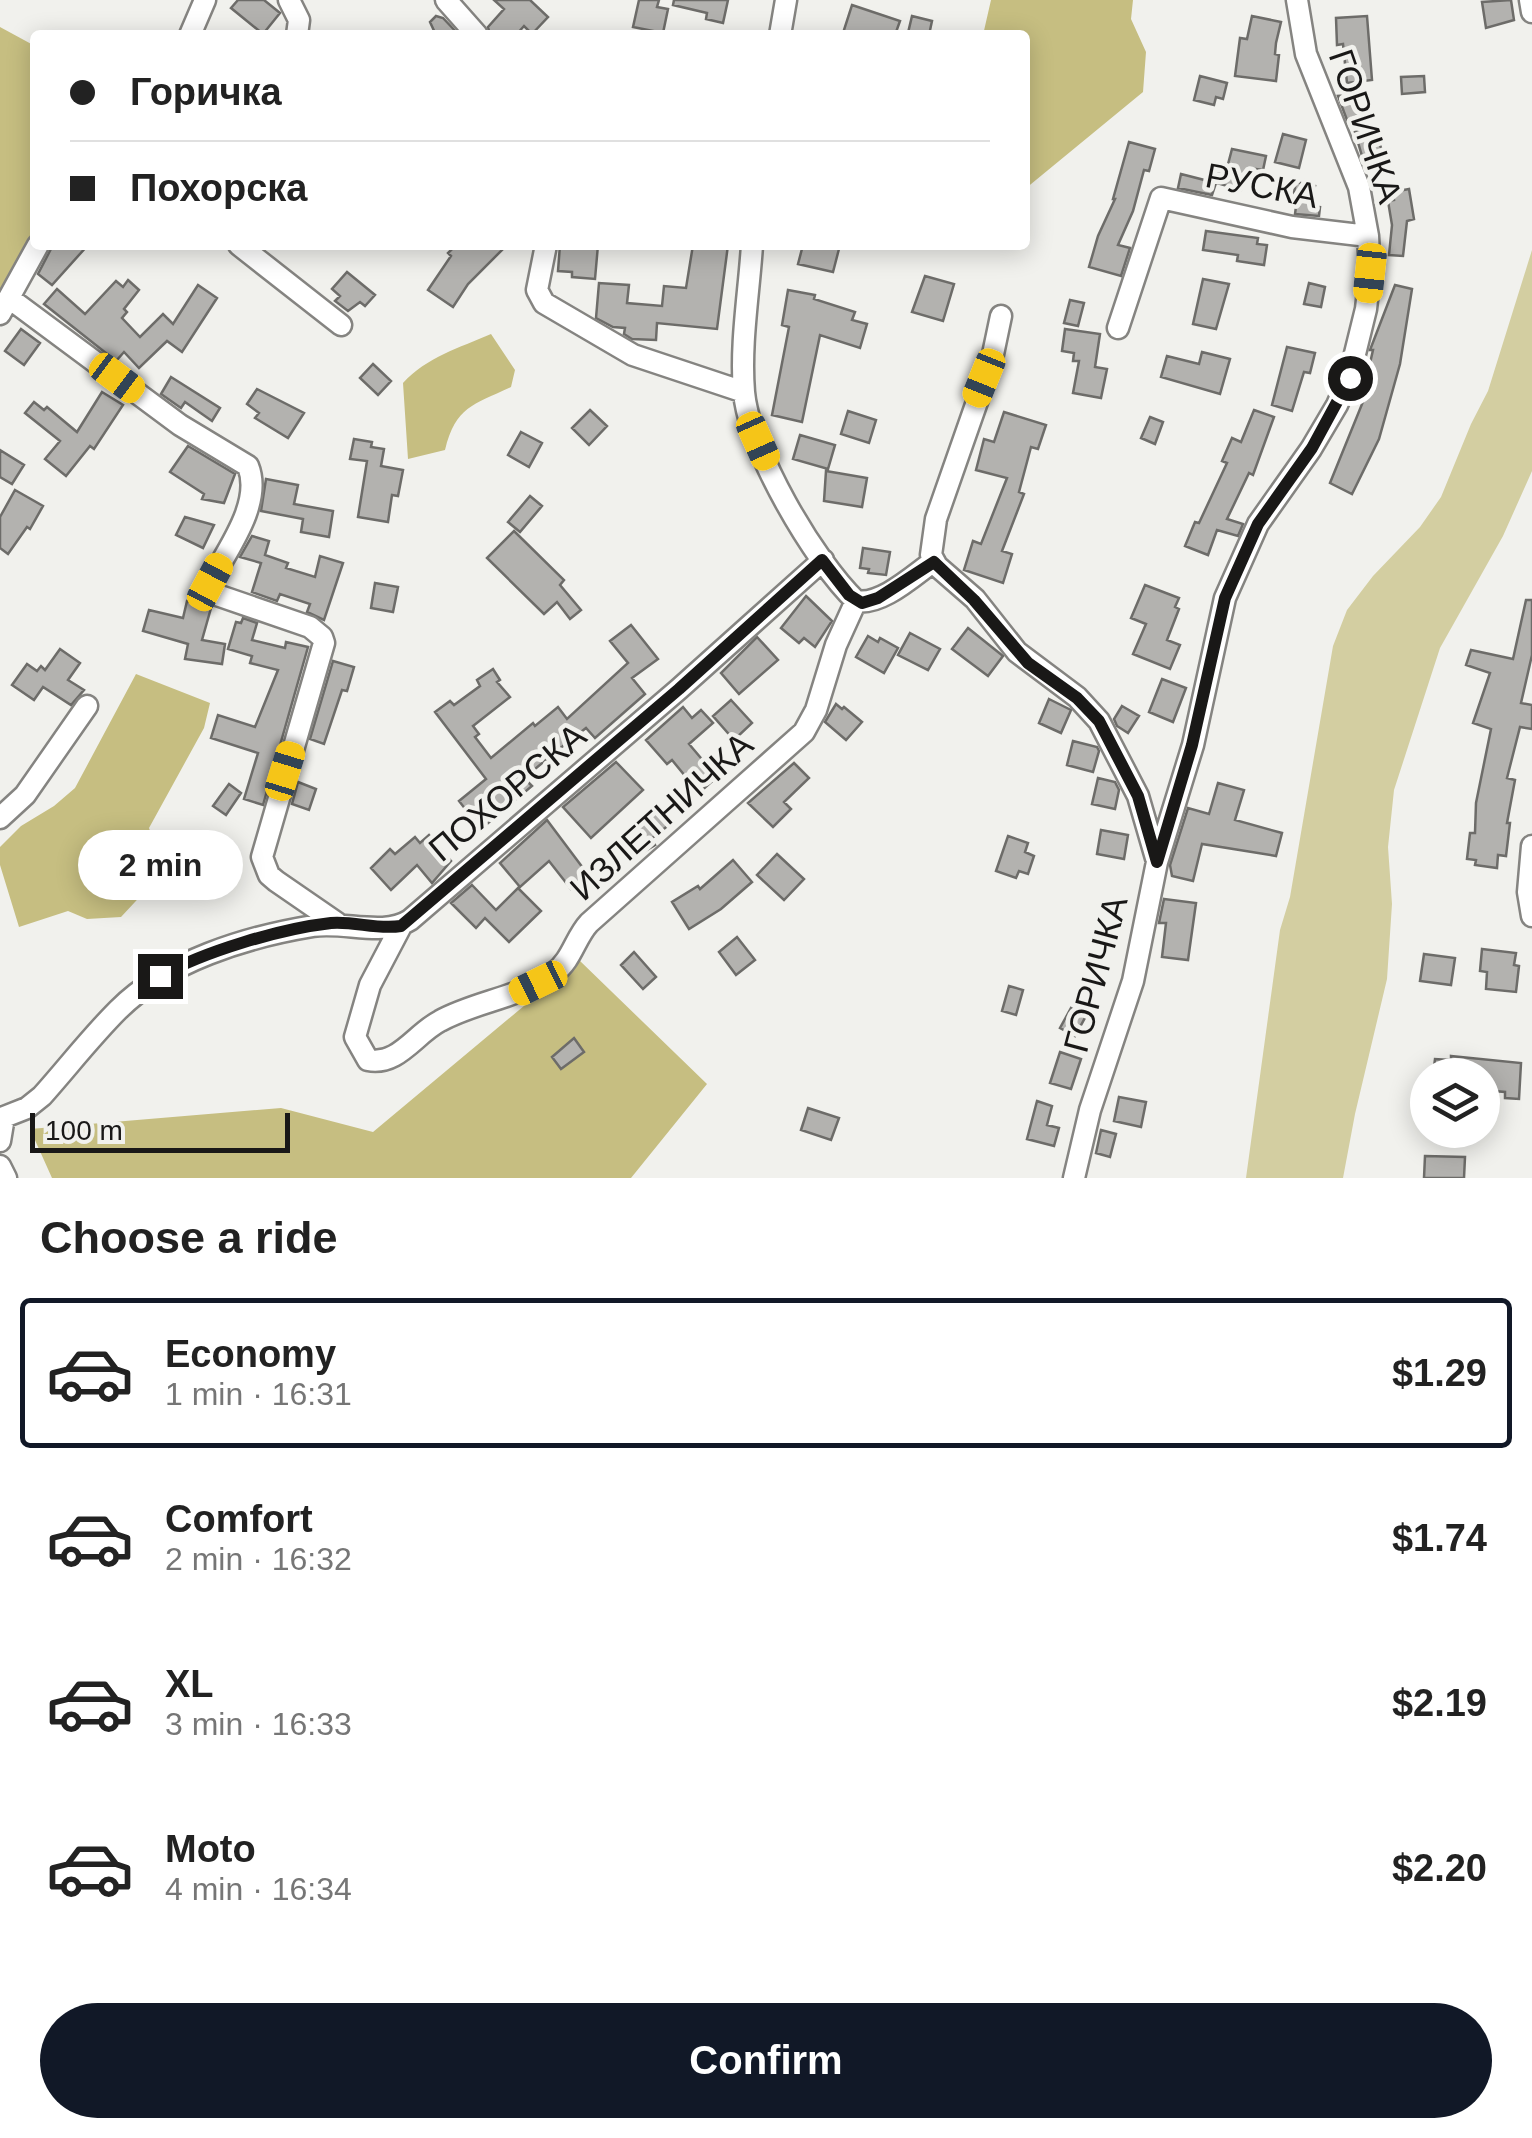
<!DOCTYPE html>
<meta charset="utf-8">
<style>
:root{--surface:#fff;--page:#f6f6f6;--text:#222;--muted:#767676;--line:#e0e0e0;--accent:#111827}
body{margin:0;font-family:Helvetica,sans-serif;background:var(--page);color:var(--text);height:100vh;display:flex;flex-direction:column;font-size:38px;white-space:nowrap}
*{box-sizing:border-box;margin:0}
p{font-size:32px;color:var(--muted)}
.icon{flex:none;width:55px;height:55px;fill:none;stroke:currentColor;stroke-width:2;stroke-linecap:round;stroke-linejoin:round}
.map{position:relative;height:1178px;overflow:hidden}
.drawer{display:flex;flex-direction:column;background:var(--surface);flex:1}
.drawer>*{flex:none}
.guide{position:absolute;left:30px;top:30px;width:1000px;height:220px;border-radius:10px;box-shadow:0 5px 25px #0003;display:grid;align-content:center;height:220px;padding:0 40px;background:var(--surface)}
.tools{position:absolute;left:1410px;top:1058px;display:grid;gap:20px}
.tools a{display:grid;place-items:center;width:90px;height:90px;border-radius:50%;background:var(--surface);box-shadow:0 5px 25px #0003;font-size:50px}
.scale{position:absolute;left:30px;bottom:25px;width:260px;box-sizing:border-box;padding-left:10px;border:5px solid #191817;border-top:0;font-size:28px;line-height:35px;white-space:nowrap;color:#191817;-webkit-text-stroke:8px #f1f1ed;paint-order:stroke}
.end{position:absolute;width:45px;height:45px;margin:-22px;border:12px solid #191817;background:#fff;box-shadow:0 0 0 5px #fff}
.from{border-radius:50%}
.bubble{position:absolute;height:70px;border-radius:35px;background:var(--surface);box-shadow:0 5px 25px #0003;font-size:32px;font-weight:800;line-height:70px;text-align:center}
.car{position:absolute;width:30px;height:60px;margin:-30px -15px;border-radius:12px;box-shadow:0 0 8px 2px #0007;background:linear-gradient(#f5c518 24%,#345 0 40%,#f5c518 0 76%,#345 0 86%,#f5c518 0)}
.guide b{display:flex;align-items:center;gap:35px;height:95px;font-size:38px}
.guide b+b{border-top:2px solid var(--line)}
.guide i{width:25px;height:25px;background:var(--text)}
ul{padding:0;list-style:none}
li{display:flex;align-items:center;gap:30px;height:150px;margin:0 20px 15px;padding:0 20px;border:5px solid transparent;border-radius:10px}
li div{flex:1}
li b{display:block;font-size:38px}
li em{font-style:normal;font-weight:800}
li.current{border-color:var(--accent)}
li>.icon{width:90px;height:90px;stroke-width:1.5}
h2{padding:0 40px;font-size:45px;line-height:120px}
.primary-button{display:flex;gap:20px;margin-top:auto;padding:20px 40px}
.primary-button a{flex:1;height:115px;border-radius:60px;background:var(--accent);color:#fff;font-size:40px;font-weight:800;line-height:115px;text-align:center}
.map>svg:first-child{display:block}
</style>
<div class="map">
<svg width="1532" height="1178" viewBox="0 0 1532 1178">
<rect width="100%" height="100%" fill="#f1f1ed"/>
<path fill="#d3cea1" d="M 1532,250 L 1532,471 L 1503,536 L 1440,648 L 1394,790 L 1388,847 L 1392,904 L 1387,979 L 1355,1114 L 1343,1178 L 1246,1178 L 1280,930 L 1290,897 L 1333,646 L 1347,610 L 1373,576 L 1420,527 L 1441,497 L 1471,424 L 1488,391 Z"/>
<path fill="#c6be81" d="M 991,0 L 1133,0 L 1131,19 L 1146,52 L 1143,92 L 1025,189 L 1025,35 L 983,35 Z
M 0,27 L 35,46 L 35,237 L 0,297 Z
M 491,334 L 515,370 L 511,387 C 473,405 456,406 445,450 L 408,459 L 403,383 C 427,357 459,348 491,334 Z
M 136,674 L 210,703 L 204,728 L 149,828 L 161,861 L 162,873 L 121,917 L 87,919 L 68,911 L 19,927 L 0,865 L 0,847 L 21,826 L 54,806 L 75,788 Z
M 579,960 L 707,1084 L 631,1178 L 52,1178 L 30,1129 L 281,1108 L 373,1132 Z"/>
<path fill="#b3b2af" stroke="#6d6c69" stroke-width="2.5" d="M 238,0 L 264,0 L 280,13 L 263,34 L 231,8 Z
M 494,0 L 530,0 L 548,17 L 532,34 L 524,26 L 516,35 L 490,35 L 488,27 L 504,9 Z
M 639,0 L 659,0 L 657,7 L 668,9 L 663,33 L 633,27 Z
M 674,0 L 728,0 L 723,23 L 706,19 L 707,13 L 673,5 Z
M 1511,0 L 1514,20 L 1486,28 L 1482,2 Z
M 852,5 L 900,21 L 895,35 L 843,33 Z
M 436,16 L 443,18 L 459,35 L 436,35 L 430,22 Z
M 912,16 L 932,21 L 929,35 L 908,33 Z
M 1252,16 L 1281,22 L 1276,43 L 1275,54 L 1279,55 L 1276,81 L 1235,76 L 1240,38 L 1247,39 Z
M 1367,16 L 1372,80 L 1347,83 L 1343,44 L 1337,45 L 1336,18 Z
M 1200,76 L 1227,83 L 1223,99 L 1216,97 L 1214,105 L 1194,100 Z
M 1424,76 L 1425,92 L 1402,94 L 1401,77 Z
M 1354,95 L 1361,114 L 1347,120 L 1338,96 Z
M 1374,126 L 1382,151 L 1362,156 L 1355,132 Z
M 1283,134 L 1306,140 L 1299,168 L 1275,162 Z
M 1129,142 L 1155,149 L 1149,171 L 1144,170 L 1133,211 L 1118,245 L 1130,248 L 1121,276 L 1089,267 L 1098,236 L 1115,199 L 1113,199 Z
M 1232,149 L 1266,156 L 1263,170 L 1248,168 L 1241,190 L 1213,182 L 1217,165 L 1227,168 Z
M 1181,174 L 1216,183 L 1212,195 L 1178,188 Z
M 1296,182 L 1315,186 L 1310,206 L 1320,207 L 1319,216 L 1295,214 L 1297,199 L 1293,198 Z
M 1409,189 L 1414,219 L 1407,221 L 1403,256 L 1389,255 L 1392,225 L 1388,201 L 1394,200 L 1393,192 Z
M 1206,231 L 1258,238 L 1257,244 L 1267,245 L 1264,265 L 1237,261 L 1238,255 L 1203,250 Z
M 53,245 L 88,245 L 52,285 L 38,274 Z
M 456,245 L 507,245 L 468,284 L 453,307 L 428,290 L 451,256 L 448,253 Z
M 560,245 L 598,245 L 595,279 L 572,277 L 572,272 L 558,271 Z
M 693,245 L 728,245 L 717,329 L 657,323 L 656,340 L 632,339 L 624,334 L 625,328 L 613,327 L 596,318 L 599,283 L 629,285 L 627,303 L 662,306 L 664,286 L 686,288 Z
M 803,245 L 840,245 L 833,272 L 798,264 Z
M 347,272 L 375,295 L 365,306 L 360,302 L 348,311 L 335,301 L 340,296 L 332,289 Z
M 925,276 L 954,284 L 943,321 L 912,312 Z
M 1203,279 L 1229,284 L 1216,329 L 1193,324 Z
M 128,280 L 139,290 L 124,309 L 127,312 L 122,318 L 140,337 L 163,314 L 173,324 L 198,285 L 217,298 L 182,352 L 167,341 L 139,368 L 124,352 L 116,361 L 44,304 L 57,289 L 85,314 L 116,281 L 123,287 Z
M 1309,283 L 1325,287 L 1321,307 L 1304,304 Z
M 1395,285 L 1412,289 L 1400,364 L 1379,439 L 1352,494 L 1330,483 L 1371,382 L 1366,381 L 1373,350 L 1370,350 Z
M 788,290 L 815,295 L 814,299 L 855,312 L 852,320 L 867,324 L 860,348 L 820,335 L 802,422 L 772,415 L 789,327 L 782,325 Z
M 1070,300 L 1084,303 L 1078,326 L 1064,323 Z
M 21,329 L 40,343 L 24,365 L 5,351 Z
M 1065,329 L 1100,334 L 1095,367 L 1107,369 L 1101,398 L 1073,393 L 1079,361 L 1073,361 L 1074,353 L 1062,351 Z
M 1287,347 L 1315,353 L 1310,373 L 1304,372 L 1292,411 L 1272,405 Z
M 1202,352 L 1230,359 L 1220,394 L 1161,377 L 1167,356 L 1199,364 Z
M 373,364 L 391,381 L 378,395 L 360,378 Z
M 171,377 L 220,408 L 212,421 L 185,402 L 181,408 L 161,394 Z
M 257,389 L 304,413 L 288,438 L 255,418 L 259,413 L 247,404 Z
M 102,392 L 123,405 L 94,449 L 90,446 L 66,476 L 45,459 L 60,441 L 25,413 L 34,402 L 44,410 L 47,407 L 77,432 Z
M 590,410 L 607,426 L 589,445 L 572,428 Z
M 1254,410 L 1274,417 L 1253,475 L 1249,473 L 1227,519 L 1243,524 L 1238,536 L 1217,530 L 1208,555 L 1185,546 L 1195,522 L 1199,523 L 1227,463 L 1222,461 L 1232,438 L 1241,442 Z
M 848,411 L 876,420 L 869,443 L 841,434 Z
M 1004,412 L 1046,425 L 1038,449 L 1031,447 L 1019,492 L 1024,494 L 1002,551 L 1012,554 L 1003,583 L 964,570 L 973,541 L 981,544 L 1007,478 L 976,470 L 984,439 L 994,442 Z
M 1150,417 L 1163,422 L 1155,444 L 1141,438 Z
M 521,432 L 542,443 L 529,467 L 508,455 Z
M 800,435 L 835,445 L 828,469 L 793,459 Z
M 354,439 L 372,442 L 371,447 L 384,449 L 381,466 L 403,470 L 398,496 L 392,495 L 388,522 L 358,517 L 367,461 L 350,459 Z
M 188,446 L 235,474 L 224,503 L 202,499 L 204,494 L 170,472 Z
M 0,450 L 24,465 L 12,484 L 0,477 Z
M 826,471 L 867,478 L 862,507 L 824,501 Z
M 266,479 L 298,485 L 294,504 L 333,511 L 329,537 L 301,532 L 303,519 L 261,511 Z
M 15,490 L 43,506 L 30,529 L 27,527 L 8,554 L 0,548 L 0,517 Z
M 530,496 L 542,506 L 520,532 L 508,522 Z
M 185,517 L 214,525 L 203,548 L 176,535 Z
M 514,531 L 564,580 L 560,585 L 581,610 L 570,619 L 557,602 L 544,614 L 487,558 Z
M 252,536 L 269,541 L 265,555 L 288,563 L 286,568 L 315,577 L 320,556 L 343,563 L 324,620 L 307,612 L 310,604 L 280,594 L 277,601 L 252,592 L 261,563 L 240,557 Z
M 863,548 L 890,552 L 886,575 L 868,573 L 869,569 L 860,568 Z
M 375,583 L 398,587 L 393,612 L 371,608 Z
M 1145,585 L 1179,598 L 1175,607 L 1179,609 L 1167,640 L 1180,645 L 1170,669 L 1133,654 L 1146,624 L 1131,618 Z
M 806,596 L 832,621 L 815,647 L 804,638 L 799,643 L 781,628 Z
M 1526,600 L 1532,600 L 1532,655 L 1521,703 L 1532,705 L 1532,729 L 1520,727 L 1507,778 L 1515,780 L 1507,823 L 1510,823 L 1506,856 L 1498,855 L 1497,868 L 1475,865 L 1476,860 L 1467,859 L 1470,833 L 1475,833 L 1476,803 L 1491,729 L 1473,723 L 1490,673 L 1466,665 L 1471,650 L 1513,659 Z
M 187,601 L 211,608 L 202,640 L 225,644 L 222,664 L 185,659 L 188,644 L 143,631 L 149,610 L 183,618 Z
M 243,618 L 257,623 L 252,640 L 285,648 L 286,642 L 308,647 L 263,805 L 244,799 L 258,753 L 211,738 L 218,715 L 255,727 L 278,670 L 250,663 L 252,656 L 228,649 L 236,622 L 241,623 Z
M 631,625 L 658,659 L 632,678 L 645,694 L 595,738 L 586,728 L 558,750 L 524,778 L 532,786 L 481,829 L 459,801 L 486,779 L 435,712 L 450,701 L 454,705 L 480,686 L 477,680 L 493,669 L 500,680 L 497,682 L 510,697 L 473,726 L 479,734 L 475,737 L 491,758 L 533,723 L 535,726 L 558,707 L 567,719 L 628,663 L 610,641 Z
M 968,628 L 1003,656 L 988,676 L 952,649 Z
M 910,633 L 940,649 L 928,670 L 898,655 Z
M 868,636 L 878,642 L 880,638 L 898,648 L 884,673 L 856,657 Z
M 757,637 L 778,660 L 739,694 L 721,673 Z
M 60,649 L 80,663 L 68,680 L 84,690 L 71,705 L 43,687 L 34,700 L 12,685 L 27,664 L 37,671 L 41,666 L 45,670 Z
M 333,661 L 354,667 L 347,691 L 342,690 L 324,744 L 310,739 Z
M 1162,679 L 1186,688 L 1173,722 L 1149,712 Z
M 1049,699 L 1071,710 L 1061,733 L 1039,723 Z
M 731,700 L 752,723 L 734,740 L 713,716 Z
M 836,704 L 842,709 L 844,707 L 862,722 L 846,740 L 825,722 Z
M 1122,706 L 1139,716 L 1128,733 L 1117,726 L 1114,719 Z
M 683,707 L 692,718 L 701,710 L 713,723 L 689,744 L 717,777 L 699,793 L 672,760 L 667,764 L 646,740 Z
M 1073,741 L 1097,747 L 1099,751 L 1093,772 L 1067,765 Z
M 616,762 L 643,790 L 591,838 L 563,807 Z
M 794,763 L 809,778 L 784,802 L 791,809 L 773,827 L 748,803 Z
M 1098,778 L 1115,782 L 1119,790 L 1115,809 L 1092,804 Z
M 298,782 L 316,789 L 309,810 L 292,804 Z
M 1218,783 L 1244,790 L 1235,820 L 1282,833 L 1276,856 L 1202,844 L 1193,881 L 1172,876 L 1170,865 L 1188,808 L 1209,814 Z
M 229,784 L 241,793 L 226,815 L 213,806 Z
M 659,809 L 670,824 L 651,839 L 655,845 L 628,861 L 614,843 Z
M 547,820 L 589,876 L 571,889 L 549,861 L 520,887 L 500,863 Z
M 1101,830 L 1128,835 L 1124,859 L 1097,854 Z
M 429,835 L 451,861 L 432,883 L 417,865 L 391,890 L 371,868 L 390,849 L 395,854 L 415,837 L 420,843 Z
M 1008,836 L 1028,843 L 1025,852 L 1034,856 L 1028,874 L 1019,871 L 1016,878 L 996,871 Z
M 777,854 L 804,879 L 784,900 L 757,875 Z
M 733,860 L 752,882 L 721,909 L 689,929 L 672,902 L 698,886 L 700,889 Z
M 472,885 L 496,910 L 518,888 L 541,911 L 509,942 L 485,918 L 476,928 L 451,903 Z
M 1164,899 L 1196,903 L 1188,960 L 1162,957 L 1166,923 L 1159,923 Z
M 737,937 L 755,960 L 736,975 L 719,952 Z
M 1482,949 L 1516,953 L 1514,965 L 1519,966 L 1516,992 L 1486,989 L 1487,972 L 1480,971 Z
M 634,952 L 656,977 L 643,989 L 621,965 Z
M 1424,954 L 1455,958 L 1451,985 L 1420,981 Z
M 1009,986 L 1023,990 L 1016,1015 L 1002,1011 Z
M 1071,1008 L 1086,1016 L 1075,1036 L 1060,1028 Z
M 574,1038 L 584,1052 L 561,1069 L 552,1057 Z
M 1060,1052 L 1081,1059 L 1071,1089 L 1050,1083 Z
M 1451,1056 L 1521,1063 L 1519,1099 L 1505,1098 L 1505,1092 L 1482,1090 L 1482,1075 L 1433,1075 L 1435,1059 L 1451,1060 Z
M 1119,1097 L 1146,1102 L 1141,1127 L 1114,1121 Z
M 1037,1101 L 1052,1106 L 1047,1125 L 1059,1128 L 1054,1146 L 1027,1139 Z
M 808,1108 L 839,1118 L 831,1140 L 801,1130 Z
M 1101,1130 L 1116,1134 L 1110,1157 L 1096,1153 Z
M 1425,1156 L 1465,1157 L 1464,1178 L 1424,1178 Z"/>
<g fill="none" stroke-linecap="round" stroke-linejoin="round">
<defs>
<path id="street" d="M 289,0 L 299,20 L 297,35
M 446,0 L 477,35
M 1530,0 L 1532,12
M 190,35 L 205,0
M 780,35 L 786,0
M 239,245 L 341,325
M 546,245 L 537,290 L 544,303 L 633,355 L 744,392
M 752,245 C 749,293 740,344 744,392 C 749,450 814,561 856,601 C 881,606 914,575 934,561
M 9,298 L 180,425 L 248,466 C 263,503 227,550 210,582 L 214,594 L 310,627 L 322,637 L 324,643 L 262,857 L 269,875 L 276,881 L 337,923
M 0,314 L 38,245
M 1001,316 L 992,359 L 936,519 L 931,555 L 937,566 L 975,599 L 1017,652 L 1077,697 L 1099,721 L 1138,796 L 1156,858
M 1118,328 L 1161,198 L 1292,227 L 1368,236
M 0,818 L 25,795 L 87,706
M 1532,846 L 1528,892 L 1532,916
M 401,926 L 370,985 L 355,1037 L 368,1060 C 398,1066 415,1034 440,1021 C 476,1001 520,998 554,973 C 572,960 575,938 589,923 L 804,732 L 816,710 L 836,645 L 856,601
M 4,1117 L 27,1108 L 42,1096 C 67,1068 91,1037 118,1010 C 167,961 246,937 313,926 C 344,921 384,937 410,920 L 679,689 L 823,560
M 0,1141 L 4,1117
M 0,1166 L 6,1178
M 1074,1178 L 1090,1110 L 1133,981 L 1157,862 L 1193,745 L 1225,598 L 1258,524 L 1311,449 L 1337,405 L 1349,378 L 1366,309 L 1370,273 L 1368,236 L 1359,187 L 1306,54 L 1297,0"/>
</defs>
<use href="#street" stroke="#858481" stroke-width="25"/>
<use href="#street" stroke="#fff" stroke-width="20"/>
</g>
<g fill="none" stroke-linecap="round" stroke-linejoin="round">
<path stroke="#191817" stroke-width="12" d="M 160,976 C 206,951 279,929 331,923 C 355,921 377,930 401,926 L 679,689 L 822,560 L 849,595 L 862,603 L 878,598 L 934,562 L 974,600 L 1028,663 L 1077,698 L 1099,721 L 1138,796 L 1157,862 L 1192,745 L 1225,598 L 1258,524 L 1312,448 L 1350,378"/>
</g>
<g text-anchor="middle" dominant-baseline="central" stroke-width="9" stroke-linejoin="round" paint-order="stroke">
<g font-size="35" fill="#191817" stroke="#f1f1ed">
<text transform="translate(1366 126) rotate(71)">ГОРИЧКА</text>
<text transform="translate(1262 185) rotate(11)">РУСКА</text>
<text transform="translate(507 792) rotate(-40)">ПОХОРСКА</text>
<text transform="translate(661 816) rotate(-42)">ИЗЛЕТНИЧКА</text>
<text transform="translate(1095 974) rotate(-75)">ГОРИЧКА</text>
</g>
</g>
</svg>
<div class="tools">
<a><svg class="icon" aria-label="layers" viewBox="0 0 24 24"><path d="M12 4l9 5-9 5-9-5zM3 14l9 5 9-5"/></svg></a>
</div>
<div class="scale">100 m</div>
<i class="end from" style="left:1350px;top:378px"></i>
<i class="end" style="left:160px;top:976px"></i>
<div class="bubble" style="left:78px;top:830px;width:165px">2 min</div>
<i class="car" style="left:1370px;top:273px;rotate:186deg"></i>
<i class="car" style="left:117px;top:378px;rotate:127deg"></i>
<i class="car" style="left:984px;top:378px;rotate:202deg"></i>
<i class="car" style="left:758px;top:441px;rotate:156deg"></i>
<i class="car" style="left:210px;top:582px;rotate:28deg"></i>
<i class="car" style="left:285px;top:771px;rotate:17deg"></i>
<i class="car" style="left:538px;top:983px;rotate:244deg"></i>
<div class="guide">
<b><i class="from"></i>Горичка</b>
<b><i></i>Похорска</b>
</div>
</div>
<section class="drawer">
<h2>Choose a ride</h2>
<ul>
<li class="current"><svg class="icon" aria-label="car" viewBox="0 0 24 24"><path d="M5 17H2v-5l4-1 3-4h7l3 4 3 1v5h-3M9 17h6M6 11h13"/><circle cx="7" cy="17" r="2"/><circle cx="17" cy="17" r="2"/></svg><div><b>Economy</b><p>1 min · 16:31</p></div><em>$1.29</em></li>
<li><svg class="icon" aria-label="car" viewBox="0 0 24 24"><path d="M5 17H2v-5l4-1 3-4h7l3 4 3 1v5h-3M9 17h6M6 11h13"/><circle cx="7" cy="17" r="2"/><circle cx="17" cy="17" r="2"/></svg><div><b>Comfort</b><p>2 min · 16:32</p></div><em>$1.74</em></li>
<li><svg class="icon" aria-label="car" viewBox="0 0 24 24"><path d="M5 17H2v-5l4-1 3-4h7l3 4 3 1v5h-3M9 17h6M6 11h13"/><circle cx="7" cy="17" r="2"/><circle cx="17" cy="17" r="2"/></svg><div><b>XL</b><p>3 min · 16:33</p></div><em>$2.19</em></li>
<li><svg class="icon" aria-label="car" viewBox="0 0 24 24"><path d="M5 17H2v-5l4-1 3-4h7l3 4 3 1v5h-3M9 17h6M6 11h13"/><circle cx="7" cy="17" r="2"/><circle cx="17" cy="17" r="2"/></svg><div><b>Moto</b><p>4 min · 16:34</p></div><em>$2.20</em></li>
</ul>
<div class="primary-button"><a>Confirm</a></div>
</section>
